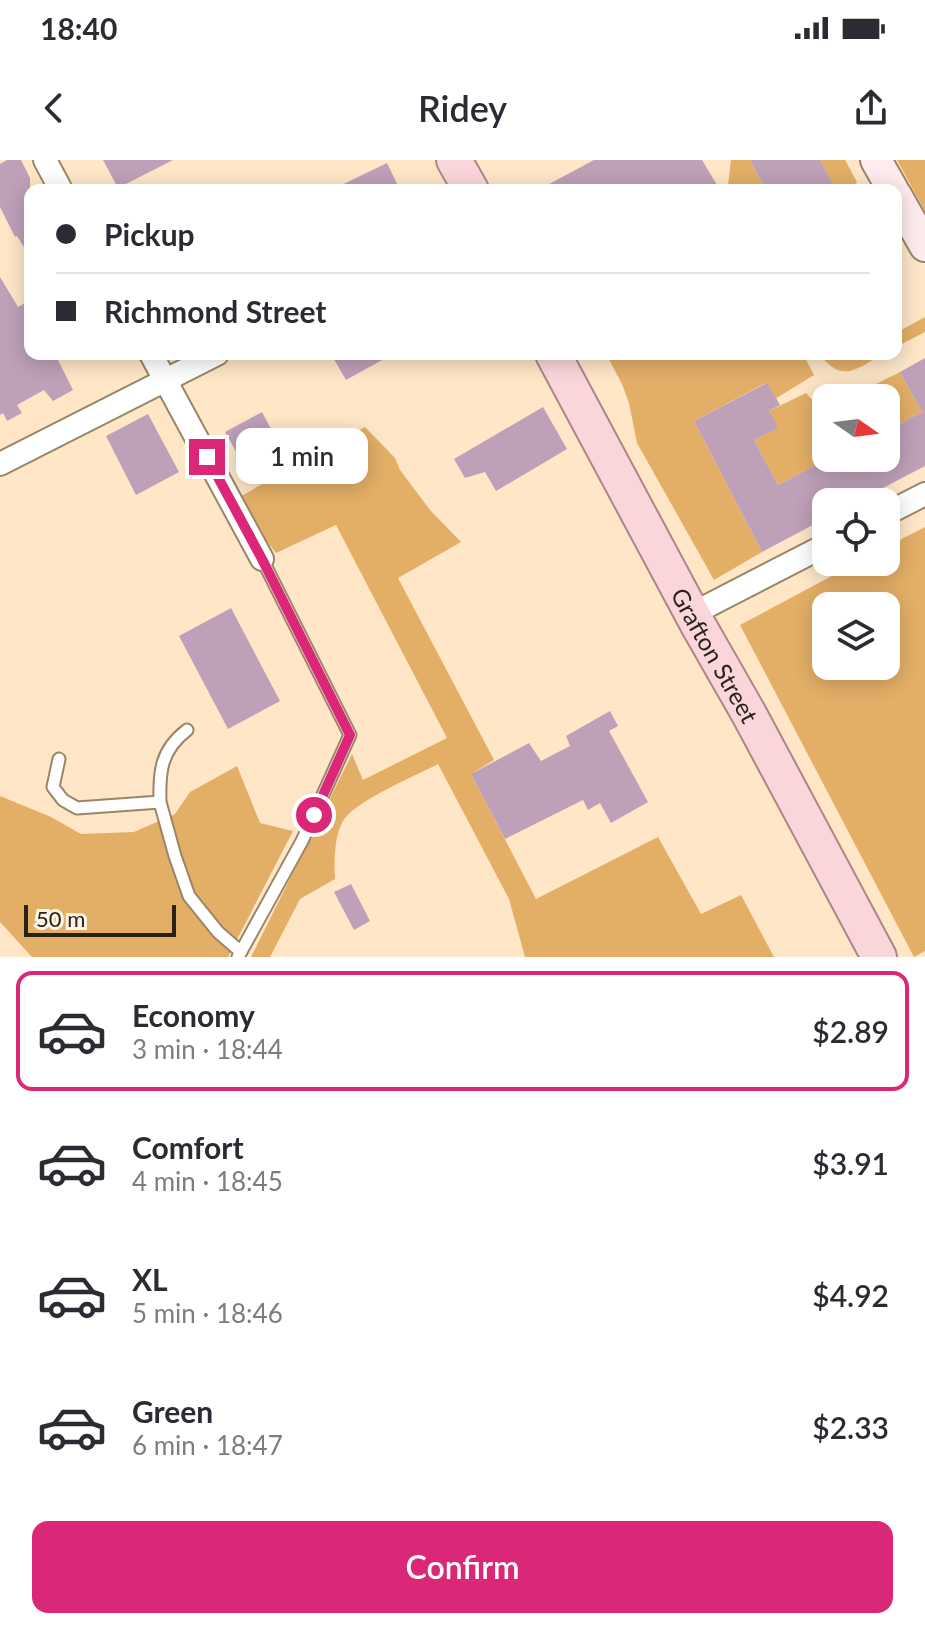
<!DOCTYPE html>
<meta charset="utf-8">
<style>
:root{--surface:#fff;--page:#f2f2f3;--text:#2b2b33;--muted:#7c7c81;--line:#e1e1e2;--accent:#db2777}
body{margin:0;font-family:Lato,sans-serif;background:var(--page);color:var(--text);height:100vh;display:flex;flex-direction:column;font-size:30px;white-space:nowrap}
*{box-sizing:border-box;margin:0}
p{font-size:26px;color:var(--muted)}
.icon{flex:none;width:44px;height:44px;fill:none;stroke:currentColor;stroke-width:2;stroke-linecap:round;stroke-linejoin:round}
.map{position:relative;height:797px;overflow:hidden}
.drawer{display:flex;flex-direction:column;background:var(--surface);flex:1}
.drawer>*{flex:none}
.hud{position:absolute;left:24px;top:24px;width:878px;height:176px;border-radius:16px;box-shadow:0 4px 20px #0003;display:grid;align-content:center;height:176px;padding:0 32px;background:var(--surface)}
.needle{width:52px;rotate:104deg}
.fabs{position:absolute;left:812px;top:224px;display:grid;gap:16px}
.fabs a{display:grid;place-items:center;width:88px;height:88px;border-radius:16px;background:var(--surface);box-shadow:0 4px 20px #0003;font-size:40px}
.scale{position:absolute;left:24px;bottom:20px;width:152px;box-sizing:border-box;padding-left:8px;border:4px solid #2a2216;border-top:0;font-size:22px;line-height:28px;white-space:nowrap;color:#2a2216;-webkit-text-stroke:6px #fff5e9;paint-order:stroke}
.end{position:absolute;width:36px;height:36px;margin:-18px;border:10px solid #db2777;background:#fff;box-shadow:0 0 0 4px #fff}
.from{border-radius:50%}
.bubble{position:absolute;height:56px;border-radius:16px;background:var(--surface);box-shadow:0 4px 20px #0003;font-size:26px;font-weight:600;line-height:56px;text-align:center}
.hud b{display:flex;align-items:center;gap:28px;height:76px;font-size:30px}
.hud b+b{border-top:2px solid var(--line)}
.hud i{width:20px;height:20px;background:var(--text)}
ul{padding:14px 0 0;list-style:none}
li{display:flex;align-items:center;gap:24px;height:120px;margin:0 16px 12px;padding:0 16px;border:4px solid transparent;border-radius:16px}
li div{flex:1}
li b{display:block;font-size:30px}
li em{font-style:normal;font-weight:600}
li.active{border-color:var(--accent)}
li>.icon{width:72px;height:72px;stroke-width:1.5}
.cta{display:flex;gap:16px;margin-top:auto;padding:16px 32px}
.cta a{flex:1;height:92px;border-radius:16px;background:var(--accent);color:#fff;font-size:32px;font-weight:600;line-height:92px;text-align:center}
.status{display:flex;justify-content:space-between;align-items:center;height:56px;padding:0 40px;background:var(--surface);direction:ltr}
.status svg{height:22px;fill:currentColor}
header{display:flex;justify-content:space-between;align-items:center;height:104px;padding:0 32px;background:var(--surface);font-size:36px;font-weight:600}
.map>svg:first-child{display:block}
</style>
<div class="status"><b>18:40</b><svg viewBox="0 0 49 12"><path d="M0 12V9h3v3zM5 12V6h3v6zM10 12V3h3v9zM15 12V0h3v12zM26 1h20v11H26zM47 4h2v5h-2z"/></svg></div>
<header><svg class="icon" aria-label="back" viewBox="0 0 24 24"><path d="M15 5l-7 7 7 7"/></svg>Ridey<svg class="icon" aria-label="share" viewBox="0 0 24 24"><path d="M12 15V3M7 8l5-5 5 5M5 13v7h14v-7"/></svg></header>
<div class="map">
<svg width="925" height="797" viewBox="0 0 925 797">
<rect width="100%" height="100%" fill="#fee6c7"/>
<path fill="#e3af67" fill-rule="evenodd" d="M 731,0 L 750,0 L 766,30 L 731,30 L 728,25 Z
M 820,0 L 845,0 L 857,22 L 851,30 L 839,30 L 836,25 L 833,25 Z
M 897,0 L 925,0 L 925,51 Z
M 925,157 L 925,172 L 896,187 L 896,173 Z
M 606,194 L 803,194 L 814,215 L 775,239 L 766,223 L 694,261 L 762,392 L 714,420 L 637,283 L 629,243 L 622,224 Z
M 819,194 L 858,194 L 859,196 L 863,194 L 883,194 C 856,209 843,224 819,194 Z
M 900,212 L 922,252 L 886,271 L 886,238 L 858,238 L 856,234 Z
M 806,233 L 826,254 L 826,298 L 829,298 L 778,325 L 754,280 L 777,268 L 769,251 Z
M 365,267 L 395,298 L 400,310 L 430,350 L 461,382 L 398,418 L 494,600 L 471,614 L 536,739 L 658,677 L 701,754 L 741,735 L 774,797 L 525,797 L 509,739 L 438,604 C 415,616 360,639 345,658 C 334,672 334,702 335,719 L 300,739 L 270,797 L 251,797 L 352,594 L 363,620 L 447,578 L 336,365 L 276,393 L 234,340 Z
M 925,367 L 925,791 L 914,797 L 740,465 L 858,402 L 886,402 L 886,387 ZM 826,446 L 886,446 L 886,506 L 826,506 Z
M 237,606 L 260,663 L 293,671 L 228,797 L 32,797 L 0,762 L 0,636 L 51,657 L 81,674 L 134,672 L 175,654 L 190,632 Z"/>
<path fill="#bea0b9" d="M 7,0 L 21,0 L 30,18 L 30,97 L 17,76 L 15,77 L 0,47 L 0,4 Z
M 103,0 L 173,0 L 118,28 Z
M 594,0 L 702,0 L 720,30 L 538,30 Z
M 750,0 L 820,0 L 836,30 L 766,30 Z
M 387,3 L 400,30 L 331,30 Z
M 0,117 L 18,147 L 30,140 L 30,194 L 55,194 L 73,230 L 53,241 L 44,230 L 17,245 L 22,253 L 7,261 L 3,253 L 0,255 Z
M 331,194 L 393,194 L 346,220 Z
M 925,198 L 925,306 L 856,342 L 826,342 L 826,358 L 762,392 L 694,261 L 767,223 L 780,245 L 769,251 L 778,268 L 754,280 L 778,325 L 829,298 L 886,298 L 886,271 L 922,252 L 900,212 Z
M 543,247 L 567,289 L 496,331 L 485,312 L 465,318 L 454,299 Z
M 262,252 L 285,295 L 249,315 L 225,272 Z
M 148,254 L 179,312 L 136,335 L 106,276 Z
M 231,448 L 280,541 L 228,569 L 179,476 Z
M 610,551 L 618,566 L 609,571 L 648,642 L 611,663 L 600,643 L 588,650 L 583,640 L 505,679 L 471,614 L 529,583 L 541,601 L 570,586 L 566,576 Z
M 351,724 L 370,761 L 354,770 L 334,732 Z"/>
<g fill="none" stroke-linecap="round" stroke-linejoin="round">
<defs>
<path id="lane" d="M 59,599 L 53,627 L 63,640 L 77,648 L 160,642 L 175,696 L 189,736 L 218,772 L 241,792
M 160,642 C 159,611 161,590 187,570
M 238,797 L 302,681 L 350,575 L 262,399"/>
<path id="street" d="M 45,0 L 61,30
M 151,194 L 262,399
M 0,304 L 217,194
M 886,354 L 925,334
M 692,454 L 826,385"/>
<path id="secondary" d="M 876,0 L 893,30
M 896,35 L 925,86"/>
<g id="primary">
<path d="M 454,0 L 471,30"/>
<path id="s1" d="M 553,194 L 697,463 L 749,554 L 879,797"/>
</g>
</defs>
<use href="#lane" stroke="#9a8568" stroke-width="15"/>
<use href="#street" stroke="#9a8568" stroke-width="26"/>
<use href="#secondary" stroke="#9a8568" stroke-width="34"/>
<use href="#primary" stroke="#af8586" stroke-width="38"/>
<use href="#lane" stroke="#fff" stroke-width="11"/>
<use href="#street" stroke="#fff" stroke-width="22"/>
<use href="#secondary" stroke="#fdebed" stroke-width="30"/>
<use href="#primary" stroke="#fad6da" stroke-width="34"/>
</g>
<g fill="none" stroke-linecap="round" stroke-linejoin="round">
<path stroke="#db2777" stroke-width="10" d="M 207,297 L 262,399 L 350,575 L 314,655"/>
</g>
<g text-anchor="middle" dominant-baseline="central" stroke-width="6" stroke-linejoin="round" paint-order="stroke">
<g font-size="24" fill="#2a2216" stroke="#fff5e9">
<text stroke="none"><textPath href="#s1" startOffset="342">Grafton Street</textPath></text>
</g>
</g>
</svg>
<div class="fabs">
<a><svg class="needle" viewBox="-14 -14 28 28"><path d="M0-13l5 13h-10z" fill="#e53935"/><path d="M0 13l5-13h-10z" fill="#7c7c81"/></svg></a>
<a><svg class="icon" aria-label="locate" viewBox="0 0 24 24"><circle cx="12" cy="12" r="6"/><path d="M12 2v4M12 18v4M2 12h4M18 12h4"/></svg></a>
<a><svg class="icon" aria-label="layers" viewBox="0 0 24 24"><path d="M12 4l9 5-9 5-9-5zM3 14l9 5 9-5"/></svg></a>
</div>
<div class="scale">50 m</div>
<i class="end from" style="left:314px;top:655px"></i>
<i class="end" style="left:207px;top:297px"></i>
<div class="bubble" style="left:236px;top:268px;width:132px">1 min</div>
<div class="hud">
<b><i class="from"></i>Pickup</b>
<b><i></i>Richmond Street</b>
</div>
</div>
<section class="drawer">
<ul>
<li class="active"><svg class="icon" aria-label="car" viewBox="0 0 24 24"><path d="M5 17H2v-5l4-1 3-4h7l3 4 3 1v5h-3M9 17h6M6 11h13"/><circle cx="7" cy="17" r="2"/><circle cx="17" cy="17" r="2"/></svg><div><b>Economy</b><p>3 min · 18:44</p></div><em>$2.89</em></li>
<li><svg class="icon" aria-label="car" viewBox="0 0 24 24"><path d="M5 17H2v-5l4-1 3-4h7l3 4 3 1v5h-3M9 17h6M6 11h13"/><circle cx="7" cy="17" r="2"/><circle cx="17" cy="17" r="2"/></svg><div><b>Comfort</b><p>4 min · 18:45</p></div><em>$3.91</em></li>
<li><svg class="icon" aria-label="car" viewBox="0 0 24 24"><path d="M5 17H2v-5l4-1 3-4h7l3 4 3 1v5h-3M9 17h6M6 11h13"/><circle cx="7" cy="17" r="2"/><circle cx="17" cy="17" r="2"/></svg><div><b>XL</b><p>5 min · 18:46</p></div><em>$4.92</em></li>
<li><svg class="icon" aria-label="car" viewBox="0 0 24 24"><path d="M5 17H2v-5l4-1 3-4h7l3 4 3 1v5h-3M9 17h6M6 11h13"/><circle cx="7" cy="17" r="2"/><circle cx="17" cy="17" r="2"/></svg><div><b>Green</b><p>6 min · 18:47</p></div><em>$2.33</em></li>
</ul>
<div class="cta"><a>Confirm</a></div>
</section>
